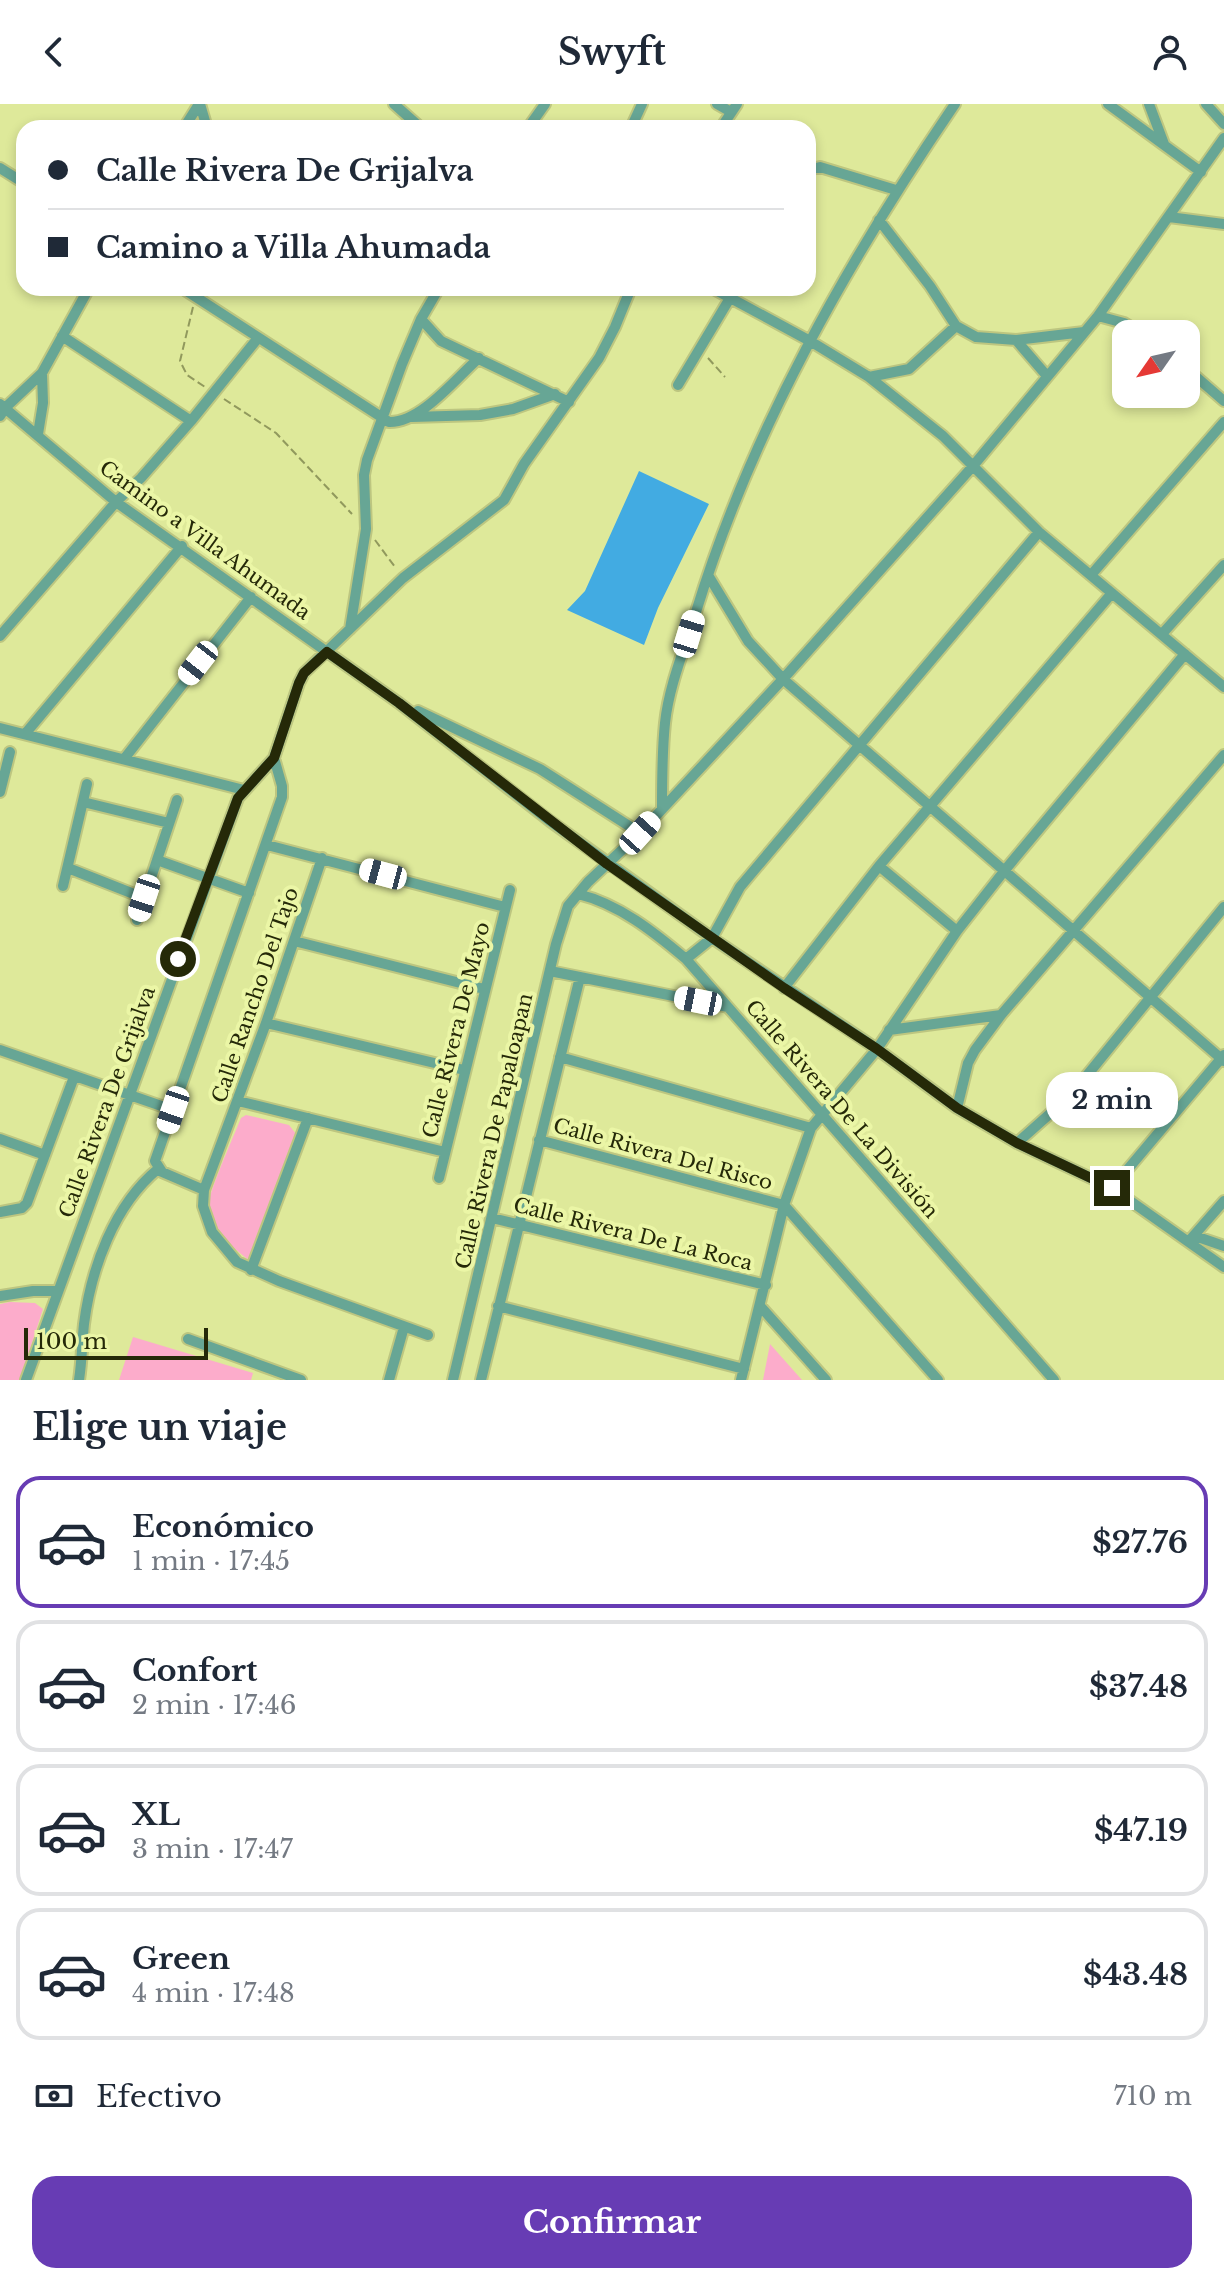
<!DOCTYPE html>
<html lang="es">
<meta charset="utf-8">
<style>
:root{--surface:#fff;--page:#f2f2f3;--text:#1f2937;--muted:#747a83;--line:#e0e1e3;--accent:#673cb4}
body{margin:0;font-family:"Libre Baskerville",serif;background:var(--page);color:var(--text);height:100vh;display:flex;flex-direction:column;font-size:30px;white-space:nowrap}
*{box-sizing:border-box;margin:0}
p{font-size:26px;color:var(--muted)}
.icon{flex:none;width:44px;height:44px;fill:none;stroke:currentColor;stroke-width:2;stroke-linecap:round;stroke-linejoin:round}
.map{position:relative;height:1276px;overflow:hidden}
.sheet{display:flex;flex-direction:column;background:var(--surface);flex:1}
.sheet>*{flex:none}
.hud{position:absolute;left:16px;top:16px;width:800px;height:176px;border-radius:24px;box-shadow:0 4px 12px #0003;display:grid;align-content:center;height:176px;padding:0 32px;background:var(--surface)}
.needle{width:52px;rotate:236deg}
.fabs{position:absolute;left:1112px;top:216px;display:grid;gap:16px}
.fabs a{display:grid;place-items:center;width:88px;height:88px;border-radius:16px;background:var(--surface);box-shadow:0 4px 12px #0003;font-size:40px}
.scale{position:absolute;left:24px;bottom:20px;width:184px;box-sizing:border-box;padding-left:8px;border:4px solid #252908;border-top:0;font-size:22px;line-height:28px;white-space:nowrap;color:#252908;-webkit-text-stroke:6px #ebf6a6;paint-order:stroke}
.end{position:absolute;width:36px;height:36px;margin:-18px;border:10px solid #252908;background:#fff;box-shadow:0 0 0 4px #fff}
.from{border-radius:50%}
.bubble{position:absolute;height:56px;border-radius:24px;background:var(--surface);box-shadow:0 4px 12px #0003;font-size:26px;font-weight:800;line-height:56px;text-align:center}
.car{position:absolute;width:24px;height:48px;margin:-24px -12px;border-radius:10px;box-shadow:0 0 6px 2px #0007;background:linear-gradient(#fff 24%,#345 0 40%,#fff 0 76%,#345 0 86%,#fff 0)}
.hud b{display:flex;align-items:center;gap:28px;height:76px;font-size:30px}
.hud b+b{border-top:2px solid var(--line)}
.hud i{width:20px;height:20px;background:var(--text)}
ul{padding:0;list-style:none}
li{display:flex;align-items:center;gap:24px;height:132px;margin:0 16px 12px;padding:0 16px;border:4px solid var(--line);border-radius:24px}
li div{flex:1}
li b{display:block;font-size:30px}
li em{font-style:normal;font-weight:800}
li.selected{border-color:var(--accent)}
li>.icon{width:72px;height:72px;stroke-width:1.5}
h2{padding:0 32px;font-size:36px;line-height:96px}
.pay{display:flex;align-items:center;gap:20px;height:88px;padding:0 32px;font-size:30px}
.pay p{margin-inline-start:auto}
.action{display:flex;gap:16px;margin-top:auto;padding:16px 32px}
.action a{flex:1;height:92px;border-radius:24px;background:var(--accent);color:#fff;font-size:32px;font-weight:800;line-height:92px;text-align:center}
header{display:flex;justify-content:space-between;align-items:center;height:104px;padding:0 32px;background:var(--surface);font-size:36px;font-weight:800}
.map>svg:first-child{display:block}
</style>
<header><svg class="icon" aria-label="back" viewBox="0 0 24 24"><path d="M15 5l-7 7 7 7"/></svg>Swyft<svg class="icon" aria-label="person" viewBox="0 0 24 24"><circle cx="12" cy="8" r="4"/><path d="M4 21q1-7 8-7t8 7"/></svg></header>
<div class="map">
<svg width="1224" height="1276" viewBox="0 0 1224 1276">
<rect width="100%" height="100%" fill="#dee99a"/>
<path fill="#fcaccb" d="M 246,1011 L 289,1021 L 296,1030 L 249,1156 C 232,1144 210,1123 209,1099 C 209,1088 235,1029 241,1014 Z
M 10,1198 L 35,1199 L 43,1205 L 20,1276 L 0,1276 L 0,1200 Z
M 133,1233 L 253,1269 L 251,1276 L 119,1276 Z
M 770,1240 L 802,1276 L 763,1276 Z"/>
<path fill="#42abe2" d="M 639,367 L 709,400 L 658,504 L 644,541 L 567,506 L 585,487 Z"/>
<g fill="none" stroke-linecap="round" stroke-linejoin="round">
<defs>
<path id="minor" d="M 200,0 L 207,24
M 394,0 L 421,24
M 717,0 L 731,8
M 1108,0 L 1201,68
M 1149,0 L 1164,40
M 1206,0 L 1224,20
M 184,24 L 199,0
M 528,24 L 545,0
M 631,24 L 642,0
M 721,24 L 737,0
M 0,64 L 24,79
M 808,66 L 820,63 L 896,86
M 1169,113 L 1224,120
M 879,116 L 930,182 L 956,222 L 976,233 L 1016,236 L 1084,228
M 182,184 L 389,318 C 421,319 456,274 479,254
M 712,184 L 810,237 L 869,273 L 943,332 L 1039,428 L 1224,583
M 1098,212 L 1124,219 L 1142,230
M 421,215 L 441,237 L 569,298
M 62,232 L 191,317
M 1016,236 L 1047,272
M 1186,264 L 1224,297
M 869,273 L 909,265 L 956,222
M 678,281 L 736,184
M 0,300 L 116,398 L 399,599 L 550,717 L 712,834 L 877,945 L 957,1004 L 1017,1039 L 1112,1084 L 1224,1163
M 0,312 L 6,303 L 42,269 L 89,184
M 412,313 L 480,311 L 513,305 L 555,290
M 38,330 L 43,299 L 42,269
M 708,471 L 748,537 L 783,575 L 1224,957
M 1091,471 L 1224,318
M 350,525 L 366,425 L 364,371 L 367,356 L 402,260 L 421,215 L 439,184
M 1162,530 L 1224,461
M 0,532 L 116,398 L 141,374 L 191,317 L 258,234
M 418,607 L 540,665 L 640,729
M 0,624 L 244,686
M 25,630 L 182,442
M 124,655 L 251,493
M 0,688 L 10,648
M 83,698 L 169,719
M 662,704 C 662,676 662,648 665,619 C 669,581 685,544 696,508 C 752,325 848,157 955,0
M 267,741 L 505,803
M 322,754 L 266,919 L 204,1086 L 203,1102 L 212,1128 L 237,1158 L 279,1177 L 428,1231
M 157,756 L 249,789
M 879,762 L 957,827
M 68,764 L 144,794
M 63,782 L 87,680
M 578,790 C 619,800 654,828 686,855 L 1054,1276
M 137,816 L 177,696
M 294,837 L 484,885
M 686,855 L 712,834 L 740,783 L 1039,428
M 550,867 L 728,903
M 784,884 L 879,762 L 1112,489
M 266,919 L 464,966
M 889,926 L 1001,911
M 0,946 L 173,1006
M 560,953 L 811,1024
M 238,997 L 445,1048
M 957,1004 L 968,959 L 975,946 L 1001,911 L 1224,651
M 0,1035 L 45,1051
M 539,1036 L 784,1101 L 938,1276
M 1017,1039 L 1071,991 L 1224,803
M 439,1074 L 510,786
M 1112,1084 L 1224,951
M 204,1086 L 162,1068 L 155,1057 L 282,693 L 282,682 L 274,654 L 299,579 L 304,569 L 403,474 L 504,396 L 524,360 L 599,254 L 615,223 L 631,184
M 0,1108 L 22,1104 L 27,1099 L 74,973
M 492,1114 L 766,1181
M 1195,1132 L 1224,1142
M 1189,1137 L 1224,1097
M 251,1166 L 308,1014
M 0,1192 L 33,1187 L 58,1187
M 498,1202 L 744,1265
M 761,1203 L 826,1276
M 188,1235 L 301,1276
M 26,1276 L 238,694 L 274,654
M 79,1276 C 82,1257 82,1239 84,1220 C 91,1165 114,1101 158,1065
M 389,1276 L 404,1223
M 453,1276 L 556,840 L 568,802 L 588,778 L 640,729 L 783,575 L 973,362 L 1098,212 L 1224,34
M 481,1276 L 580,873
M 741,1276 L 784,1101 L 811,1024 L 877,945 L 957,827 L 1005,766 L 1185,550"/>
</defs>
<use href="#minor" stroke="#bdc680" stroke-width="14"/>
<path stroke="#91995d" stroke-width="2" stroke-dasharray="8 4" stroke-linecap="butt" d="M 193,203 L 180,257 L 187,271 L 205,283
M 708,254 L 725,273
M 224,295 L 276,329 L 352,410
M 375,436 L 395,463"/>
<use href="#minor" stroke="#67a695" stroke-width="10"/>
</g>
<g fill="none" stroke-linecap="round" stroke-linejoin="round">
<path stroke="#252908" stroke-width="10" d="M 178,855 L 238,694 L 274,654 L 299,579 L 304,569 L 327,548 L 399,599 L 607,760 L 784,884 L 877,945 L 957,1004 L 1017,1039 L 1112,1084"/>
</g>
<g text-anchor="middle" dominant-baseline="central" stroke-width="8" stroke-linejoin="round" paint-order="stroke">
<g font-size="20" fill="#252908" stroke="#ebf6a6">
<text transform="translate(205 436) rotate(36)">Camino a Villa Ahumada</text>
<text transform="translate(255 891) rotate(-71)">Calle Rancho Del Tajo</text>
<text transform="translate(456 926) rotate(-76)">Calle Rivera De Mayo</text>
<text transform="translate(107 998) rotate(-70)">Calle Rivera De Grijalva</text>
<text transform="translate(842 1005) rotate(49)">Calle Rivera De La División</text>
<text transform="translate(494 1027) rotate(-77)">Calle Rivera De Papaloapan</text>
<text transform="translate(663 1050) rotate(15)">Calle Rivera Del Risco</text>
<text transform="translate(633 1130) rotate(14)">Calle Rivera De La Roca</text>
</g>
</g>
</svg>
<div class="fabs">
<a><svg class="needle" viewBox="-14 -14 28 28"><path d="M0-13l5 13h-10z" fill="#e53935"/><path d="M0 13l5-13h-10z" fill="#747a83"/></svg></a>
</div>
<div class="scale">100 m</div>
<i class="end from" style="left:178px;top:855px"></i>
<i class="end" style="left:1112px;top:1084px"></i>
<div class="bubble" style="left:1046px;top:968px;width:132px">2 min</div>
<i class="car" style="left:689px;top:530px;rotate:17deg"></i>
<i class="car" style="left:198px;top:559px;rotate:218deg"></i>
<i class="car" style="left:640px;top:729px;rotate:42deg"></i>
<i class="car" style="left:383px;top:770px;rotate:285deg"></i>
<i class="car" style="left:144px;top:794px;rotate:198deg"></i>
<i class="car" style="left:698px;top:897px;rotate:281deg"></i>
<i class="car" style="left:173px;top:1006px;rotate:199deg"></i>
<div class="hud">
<b><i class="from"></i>Calle Rivera De Grijalva</b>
<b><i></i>Camino a Villa Ahumada</b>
</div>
</div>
<section class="sheet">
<h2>Elige un viaje</h2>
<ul>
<li class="selected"><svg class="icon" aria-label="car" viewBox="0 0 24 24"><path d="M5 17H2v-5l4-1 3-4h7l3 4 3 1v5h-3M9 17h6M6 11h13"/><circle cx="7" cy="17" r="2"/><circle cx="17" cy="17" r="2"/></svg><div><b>Económico</b><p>1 min · 17:45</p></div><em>$27.76</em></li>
<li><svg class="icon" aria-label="car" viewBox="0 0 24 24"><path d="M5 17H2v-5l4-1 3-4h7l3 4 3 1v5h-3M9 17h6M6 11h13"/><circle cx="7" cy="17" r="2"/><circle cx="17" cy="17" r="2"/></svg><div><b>Confort</b><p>2 min · 17:46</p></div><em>$37.48</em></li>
<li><svg class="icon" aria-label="car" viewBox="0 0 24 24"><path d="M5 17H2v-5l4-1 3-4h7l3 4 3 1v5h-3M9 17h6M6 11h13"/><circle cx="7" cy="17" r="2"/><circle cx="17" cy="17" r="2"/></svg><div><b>XL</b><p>3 min · 17:47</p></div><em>$47.19</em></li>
<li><svg class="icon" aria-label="car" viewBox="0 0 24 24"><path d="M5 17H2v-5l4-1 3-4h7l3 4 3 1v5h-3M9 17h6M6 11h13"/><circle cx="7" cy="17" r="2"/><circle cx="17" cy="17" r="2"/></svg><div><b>Green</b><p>4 min · 17:48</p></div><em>$43.48</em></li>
</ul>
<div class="pay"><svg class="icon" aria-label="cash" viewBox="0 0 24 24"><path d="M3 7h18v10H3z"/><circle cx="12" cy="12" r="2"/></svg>Efectivo<p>710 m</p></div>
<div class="action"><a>Confirmar</a></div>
</section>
